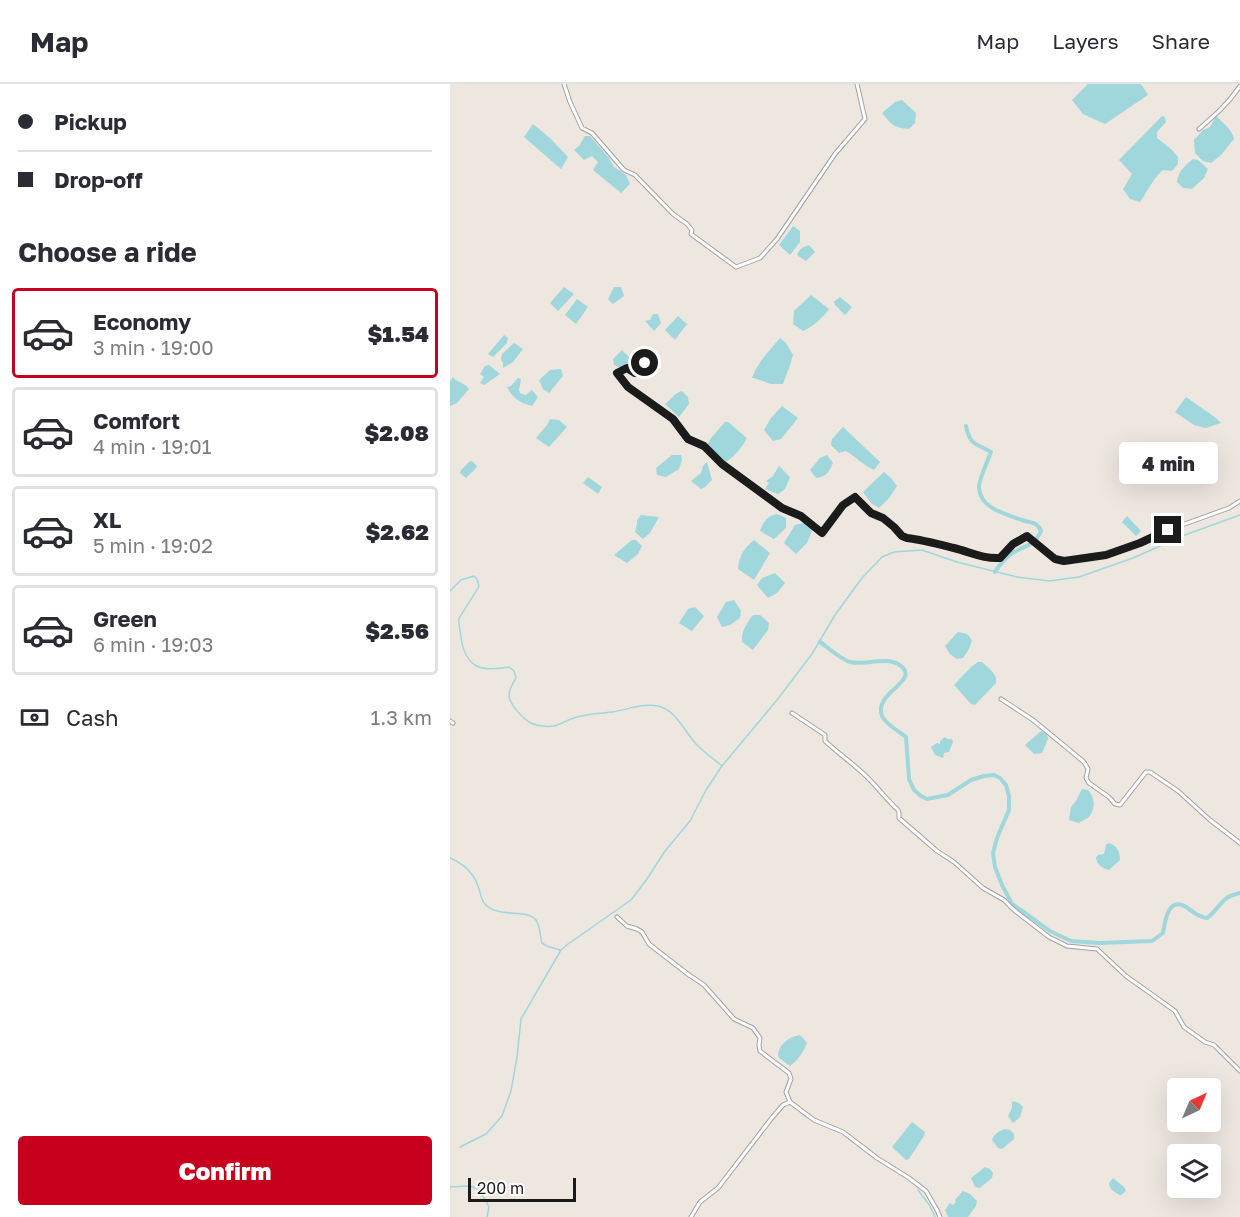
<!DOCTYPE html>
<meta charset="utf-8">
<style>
:root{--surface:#fff;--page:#f7f7f7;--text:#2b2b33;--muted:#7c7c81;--line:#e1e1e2;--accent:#c6001d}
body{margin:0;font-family:"Golos Text",sans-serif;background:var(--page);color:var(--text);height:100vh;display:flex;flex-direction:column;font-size:22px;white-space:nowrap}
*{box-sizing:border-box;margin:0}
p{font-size:20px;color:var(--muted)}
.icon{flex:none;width:33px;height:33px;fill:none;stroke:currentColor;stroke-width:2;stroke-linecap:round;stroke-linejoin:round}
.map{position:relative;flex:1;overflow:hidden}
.drawer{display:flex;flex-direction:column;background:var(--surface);width:450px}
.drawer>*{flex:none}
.top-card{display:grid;align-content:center;height:132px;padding:0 18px;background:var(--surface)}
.needle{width:39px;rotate:44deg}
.controls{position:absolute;left:717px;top:994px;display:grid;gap:12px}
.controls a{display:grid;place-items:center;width:54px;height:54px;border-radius:6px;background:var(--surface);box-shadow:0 6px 24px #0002;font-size:30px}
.scale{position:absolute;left:18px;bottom:15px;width:108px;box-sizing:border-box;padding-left:6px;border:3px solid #1b1b1b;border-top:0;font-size:16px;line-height:21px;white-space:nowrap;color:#1b1b1b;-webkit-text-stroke:4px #fff;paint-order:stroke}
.end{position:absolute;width:27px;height:27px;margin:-14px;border:8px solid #1b1b1b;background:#fff;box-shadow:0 0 0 3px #fff}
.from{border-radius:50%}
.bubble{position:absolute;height:42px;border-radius:6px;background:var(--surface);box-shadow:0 6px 24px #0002;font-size:20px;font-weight:800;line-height:42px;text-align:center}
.top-card b{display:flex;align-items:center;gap:21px;height:57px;font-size:22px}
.top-card b+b{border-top:2px solid var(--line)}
.top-card i{width:15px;height:15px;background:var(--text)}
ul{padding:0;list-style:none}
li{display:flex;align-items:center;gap:18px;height:90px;margin:0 12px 9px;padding:0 6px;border:3px solid var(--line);border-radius:6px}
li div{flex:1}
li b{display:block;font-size:22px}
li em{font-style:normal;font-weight:800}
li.current{border-color:var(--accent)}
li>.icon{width:54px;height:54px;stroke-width:1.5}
h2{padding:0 18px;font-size:27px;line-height:72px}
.pay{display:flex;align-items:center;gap:15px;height:66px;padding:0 18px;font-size:22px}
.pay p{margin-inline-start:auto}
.cta{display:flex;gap:12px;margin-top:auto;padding:12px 18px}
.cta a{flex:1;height:69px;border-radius:6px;background:var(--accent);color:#fff;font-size:24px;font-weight:800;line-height:69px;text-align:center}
header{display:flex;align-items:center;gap:36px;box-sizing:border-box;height:84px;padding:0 30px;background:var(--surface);border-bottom:2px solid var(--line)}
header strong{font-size:28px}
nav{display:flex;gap:33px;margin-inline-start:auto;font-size:21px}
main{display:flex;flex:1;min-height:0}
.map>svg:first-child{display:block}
</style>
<header>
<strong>Map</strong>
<nav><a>Map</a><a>Layers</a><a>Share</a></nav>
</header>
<main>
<section class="drawer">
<div class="top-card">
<b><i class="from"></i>Pickup</b>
<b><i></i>Drop-off</b>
</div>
<h2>Choose a ride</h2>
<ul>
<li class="current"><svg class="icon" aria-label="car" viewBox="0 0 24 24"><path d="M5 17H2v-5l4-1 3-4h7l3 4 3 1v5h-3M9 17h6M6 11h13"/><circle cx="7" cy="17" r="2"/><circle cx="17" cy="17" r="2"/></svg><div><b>Economy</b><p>3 min · 19:00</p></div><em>$1.54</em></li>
<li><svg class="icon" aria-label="car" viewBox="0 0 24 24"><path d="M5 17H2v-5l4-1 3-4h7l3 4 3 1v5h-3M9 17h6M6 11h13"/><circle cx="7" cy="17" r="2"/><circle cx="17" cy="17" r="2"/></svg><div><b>Comfort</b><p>4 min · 19:01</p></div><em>$2.08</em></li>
<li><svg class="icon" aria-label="car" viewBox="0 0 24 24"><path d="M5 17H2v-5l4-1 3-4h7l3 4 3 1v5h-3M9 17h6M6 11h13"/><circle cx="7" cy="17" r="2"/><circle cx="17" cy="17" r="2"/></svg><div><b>XL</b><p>5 min · 19:02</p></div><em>$2.62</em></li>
<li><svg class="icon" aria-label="car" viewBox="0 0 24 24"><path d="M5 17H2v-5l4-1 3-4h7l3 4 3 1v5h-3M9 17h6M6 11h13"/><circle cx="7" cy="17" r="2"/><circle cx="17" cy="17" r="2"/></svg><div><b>Green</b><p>6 min · 19:03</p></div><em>$2.56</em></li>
</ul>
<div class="pay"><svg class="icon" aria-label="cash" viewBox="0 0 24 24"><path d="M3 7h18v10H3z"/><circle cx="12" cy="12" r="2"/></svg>Cash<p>1.3 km</p></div>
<div class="cta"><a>Confirm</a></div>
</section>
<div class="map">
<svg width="790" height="1133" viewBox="0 0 790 1133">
<rect width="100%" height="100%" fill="#ede7e0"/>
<path fill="#9fd7dc" d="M 638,0 L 691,0 L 698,11 L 655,40 L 633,30 L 622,16 Z
M 452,16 L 466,29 L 465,39 L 459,45 C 444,44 441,40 432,29 L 445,18 Z
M 712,32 L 715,33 L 716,38 L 707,48 L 707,54 L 721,65 L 728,73 L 728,80 L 722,87 L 713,86 C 704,93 697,108 690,118 L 680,115 L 673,105 L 682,90 L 669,76 Z
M 766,32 C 773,39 782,45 784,55 L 771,71 L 761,79 L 753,77 L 745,69 L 744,56 L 753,46 L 760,43 Z
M 83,40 L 100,54 L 118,73 L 111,85 L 74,53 Z
M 135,52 L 140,52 L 159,74 L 164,83 L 176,91 L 180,100 L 171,109 L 143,86 L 148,78 L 142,72 L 134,76 L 124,66 L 129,62 Z
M 743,75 L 748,76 L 758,85 L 754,94 L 742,105 L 733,104 L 727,98 C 728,87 735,82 743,75 Z
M 343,142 L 350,147 L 350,158 L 340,171 L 329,161 Z
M 359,161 L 365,168 L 356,177 L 347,171 C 349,165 353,163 359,161 Z
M 114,203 L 124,210 L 108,227 L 100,219 Z
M 164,203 L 171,203 L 174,212 L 163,220 L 158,215 Z
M 361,211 L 379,225 C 373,234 362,243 353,247 L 343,240 L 344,227 Z
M 390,213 L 402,223 L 395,231 L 385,221 L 384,217 L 385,217 Z
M 127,215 L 138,223 L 126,240 L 115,231 Z
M 203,230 L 208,230 L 211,239 L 204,247 L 195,237 L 200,236 Z
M 228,232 L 237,240 L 225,256 L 215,246 Z
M 54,251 L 58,254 L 57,259 L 43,273 L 38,270 Z
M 330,254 L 336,259 L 343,271 L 339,284 L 333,300 L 321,300 L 304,294 L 302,294 C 307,279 320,266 330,254 Z
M 64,259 L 73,265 L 63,278 L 53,284 L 53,279 L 51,275 L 52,270 Z
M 172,266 L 182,276 L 184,281 L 171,284 L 164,281 L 163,275 Z
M 39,281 L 50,290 L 34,301 L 30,299 L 34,293 L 30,290 L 35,282 Z
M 111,285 L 113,292 L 99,309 L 93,305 L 89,296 L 100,286 Z
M 3,293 C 8,299 15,299 19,305 L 7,319 L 0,322 L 0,297 Z
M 68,294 L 71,295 L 69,306 L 70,309 L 76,311 L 82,306 L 88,313 L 82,322 C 69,319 63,314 57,303 L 61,302 Z
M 232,307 L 238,313 L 239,320 L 229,333 L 215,320 C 222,315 223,310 232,307 Z
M 736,313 L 766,334 L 771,339 L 756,344 L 744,341 L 725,328 Z
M 332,322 L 348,334 L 331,355 L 323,357 L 314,346 L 321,334 Z
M 100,335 L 109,336 L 117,343 L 99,363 L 86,354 L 97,341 Z
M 275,338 L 278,338 L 297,354 C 292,364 283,374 274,379 L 257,361 L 261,354 Z
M 393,343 L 430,378 L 424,386 C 413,381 406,373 396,367 L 389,369 L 381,361 L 382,355 Z
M 222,371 L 231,371 L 232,376 L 229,385 L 216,393 L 207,391 L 206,384 Z
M 377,371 L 383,379 C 379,388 376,393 366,394 L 360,386 L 370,374 Z
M 20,377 L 23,378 L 27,382 L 26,384 L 16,394 L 10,389 L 11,386 Z
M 257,378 L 262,396 L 255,403 L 251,405 L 241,397 L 251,389 L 253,382 Z
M 329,382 L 340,393 L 335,405 L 328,410 L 315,405 L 319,399 L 316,397 L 323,392 Z
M 434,388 L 441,394 L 447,402 L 439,414 L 429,424 L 421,419 L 413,408 Z
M 138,393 L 152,403 L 148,410 L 133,399 Z
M 327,430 L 336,434 L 336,444 L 324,455 L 310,447 C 314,437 317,432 327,430 Z
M 191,431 L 209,433 L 200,449 L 193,455 L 185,448 L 187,440 L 187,436 Z
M 677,432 L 691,447 L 686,452 L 672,438 Z
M 354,439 L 360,442 L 362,447 L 357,459 L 346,470 L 334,459 L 345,441 Z
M 182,456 L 186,456 L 192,462 L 188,470 L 177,479 L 164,471 Z
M 304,456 L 320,469 L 304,496 L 288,485 C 289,472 294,464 304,456 Z
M 325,489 L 335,499 L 327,509 L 318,514 L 307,501 L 312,494 Z
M 284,516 L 291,527 L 290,534 L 280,541 L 272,543 L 267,533 L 276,518 Z
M 245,523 L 254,532 L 242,547 L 229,539 L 238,525 Z
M 303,531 L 310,531 L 319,539 L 318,546 L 303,566 L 292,558 C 291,547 297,539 303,531 Z
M 508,548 L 517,550 L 522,556 L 519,565 L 513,574 L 507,575 L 500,570 L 495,562 Z
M 528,578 L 532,578 C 538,584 548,590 546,599 L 525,621 L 521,620 L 504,601 L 521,583 Z
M 591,647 L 597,651 L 598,655 L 592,669 L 584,670 L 575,661 Z
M 495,653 L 497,655 L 502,655 L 503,658 L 499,668 L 494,669 L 493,674 L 485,671 L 481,663 L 487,659 L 490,660 L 490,657 Z
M 632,705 L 638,706 C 645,713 646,726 638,734 C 637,734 630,738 629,739 L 619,736 L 621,723 L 626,717 Z
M 659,759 C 667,762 670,767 670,776 L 659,786 C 652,784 647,781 646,774 L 648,771 L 654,770 L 656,761 Z
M 350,951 L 353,954 L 357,959 C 353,969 348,976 340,982 L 328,973 C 328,961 338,953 350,951 Z
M 563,1017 L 569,1019 L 573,1023 L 570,1033 L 563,1039 L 558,1032 L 562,1024 L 562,1018 Z
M 462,1038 L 475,1048 L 474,1052 L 459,1075 L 456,1076 L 442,1063 Z
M 555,1045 L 560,1046 L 564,1050 L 564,1055 L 552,1065 L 548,1064 L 542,1056 C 544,1050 549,1047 555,1045 Z
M 535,1083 L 540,1085 L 543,1089 L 542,1094 L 530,1104 L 525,1103 L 521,1094 Z
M 663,1094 L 674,1103 L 676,1107 L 671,1111 C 666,1110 659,1105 659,1099 Z
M 513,1107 L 520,1110 L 527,1117 L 526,1122 L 518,1133 L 498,1133 L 495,1126 L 500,1119 L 503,1121 L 506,1118 L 505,1116 Z"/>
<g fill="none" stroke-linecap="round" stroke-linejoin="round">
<path stroke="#9fd7dc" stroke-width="1.5" d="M 0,507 L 11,496 L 24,492 L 27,495 L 29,502 C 25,510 11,530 9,535 C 8,540 11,549 11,554 C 16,585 32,588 59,583 L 64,587 L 66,594 C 63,599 59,605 59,611 C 59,620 73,635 81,639 C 87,642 97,643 104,642 C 110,641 115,637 121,635 C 134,630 148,630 162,628 C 176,626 193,619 208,622 C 226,626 235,648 246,660 C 254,668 263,675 271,681
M 0,774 C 14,780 23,788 28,802 C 31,808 30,815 35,820 C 48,835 77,824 86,836 C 90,842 90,852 92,859 L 97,862 L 110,866
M 10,1063 L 36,1050 L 52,1032 L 61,1007 L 67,973 L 71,935 L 111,866 L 118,860 L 181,816 L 197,795 L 215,767 L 240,737 L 256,706 L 272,682 L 327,616 L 362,570 L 385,531 L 412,494 L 432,473 L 444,468 L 472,466 L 507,478 L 567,493 L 599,497 L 629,493 L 683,474 L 735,451 L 790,431
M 0,1103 L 19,1102 L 26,1104 L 35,1115 L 39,1123 L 37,1133
M 468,1106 L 480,1122 L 485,1133"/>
<path stroke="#9fd7dc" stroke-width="4" d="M 516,342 C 520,361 525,359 541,368 C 538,376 528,398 529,404 C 530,424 555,430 572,436 C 580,439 587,437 591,447 C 584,463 574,461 561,470 C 554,475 550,480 545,488
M 370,558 C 377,563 392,576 400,578 C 416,582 437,571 451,582 C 470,598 423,608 432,632 C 436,641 449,647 456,653 L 459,695 L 464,706 L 471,712 L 477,715 L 498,711 L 521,696 L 534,692 L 544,691 L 550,694 L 556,701 L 559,712 L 559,726 L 547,754 L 543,769 L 545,783 L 552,801 L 562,820 L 575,829 L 600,847 L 621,857 L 649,859 L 702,857 L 713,849 C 715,837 718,812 736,823 C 744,828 748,833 757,834 C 766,828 770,817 780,812 C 783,811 787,810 790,809"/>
<defs>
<path id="minor" d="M 114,0 L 120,18 L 132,44 L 142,49 L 174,86 L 185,91 L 223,130 L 237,140 L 242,146 L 241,150 L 286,183 L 310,174 L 327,155 L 385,70 L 415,35 L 407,0
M 749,45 C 764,32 778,20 790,2
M 195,279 L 185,289 L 177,284 L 167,289 L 178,303 L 223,335 L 238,355 L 254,362 L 272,380 L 332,424 L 351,432 L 372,449 L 393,421 L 405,413 L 421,429 L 433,434 L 444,443 L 452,452 L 457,454 C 474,457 491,460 508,465 C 523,469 535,475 550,474 L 563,460 L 577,452 L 605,475 L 613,477 L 636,475 L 656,471 L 673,465 L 718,446 L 779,424 L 790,417
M 551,615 L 583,636 L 634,678 L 638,685 L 636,694 L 639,699 L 659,713 L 665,720 L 670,721 L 696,688 L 700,688 L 728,707 L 760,736 L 790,759
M 342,629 L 375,651 L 375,657 C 389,670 405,681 418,694 C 429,705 437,716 448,726 L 449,729 L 449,734 L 487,767 L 504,778 L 533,804 L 554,816 L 564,826 L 599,853 L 617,862 L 647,865 L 676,892 L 725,927 L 734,943 L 755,958 L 764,961 L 790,987
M 0,637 L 3,639
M 167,833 L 177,842 L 187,845 L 192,848 L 199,860 L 239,891 L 254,901 L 284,935 L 303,944 L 310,954 L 309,961 L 310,967 L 339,989 L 341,995 L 336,1008 L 340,1018
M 241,1133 L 250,1118 L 268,1104 L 321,1035 L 333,1021 L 340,1018 L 364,1036 L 393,1048 L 427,1074 L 459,1094 L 476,1107 L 487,1126 L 490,1133"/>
</defs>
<use href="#minor" stroke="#a2a2a2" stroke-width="5"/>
<use href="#minor" stroke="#fff" stroke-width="3"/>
</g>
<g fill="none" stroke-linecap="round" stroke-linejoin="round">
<path stroke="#1b1b1b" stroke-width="8" d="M 195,279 L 185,289 L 177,284 L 167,289 L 178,303 L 223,335 L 238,355 L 254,362 L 272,380 L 332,424 L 351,432 L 372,449 L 393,421 L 405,413 L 421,429 L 433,434 L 444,443 L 452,452 L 457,454 C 473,456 488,460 504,464 C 520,468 533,475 550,474 L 563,460 L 577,452 L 605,475 L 614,477 L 656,471 L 690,459 L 718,446"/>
</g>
</svg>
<div class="controls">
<a><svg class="needle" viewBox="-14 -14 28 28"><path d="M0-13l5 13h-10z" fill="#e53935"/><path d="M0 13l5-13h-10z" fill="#7c7c81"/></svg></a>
<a><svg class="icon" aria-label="layers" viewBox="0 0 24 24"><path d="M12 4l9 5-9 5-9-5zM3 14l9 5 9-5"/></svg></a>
</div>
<div class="scale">200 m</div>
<i class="end from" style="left:195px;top:279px"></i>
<i class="end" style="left:718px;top:446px"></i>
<div class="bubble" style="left:669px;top:358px;width:99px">4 min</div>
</div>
</main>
